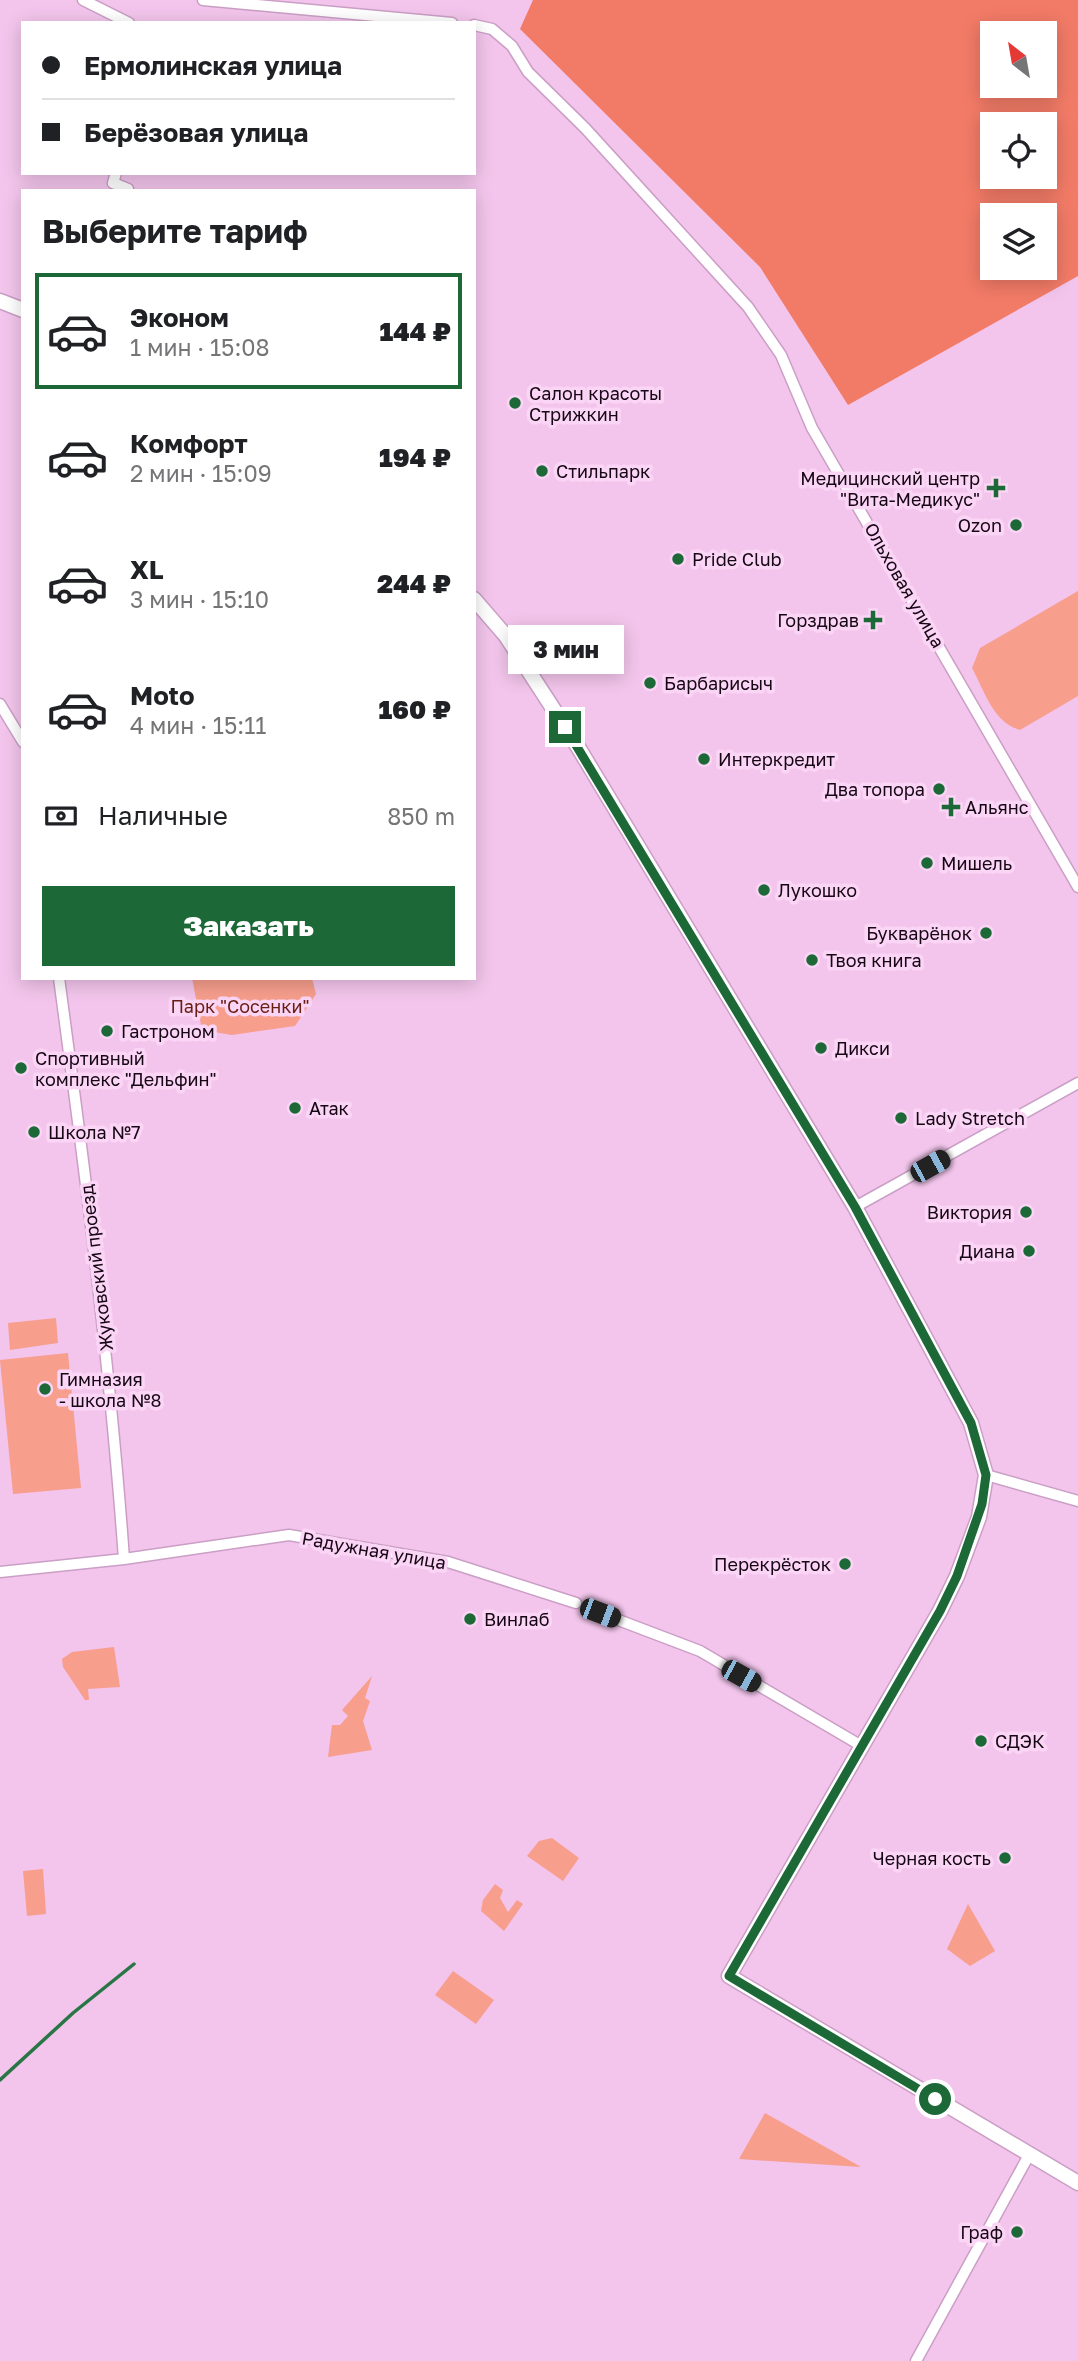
<!DOCTYPE html>
<html lang="ru">
<meta charset="utf-8">
<style>
:root{--surface:#fff;--page:#f2f2f2;--text:#202124;--muted:#757577;--line:#e0e0e0;--accent:#1d6837}
body{margin:0;font-family:"Golos Text",sans-serif;background:var(--page);color:var(--text);height:100vh;display:flex;flex-direction:column;font-size:26px;white-space:nowrap}
*{box-sizing:border-box;margin:0}
p{font-size:23px;color:var(--muted)}
.icon{flex:none;width:38px;height:38px;fill:none;stroke:currentColor;stroke-width:2;stroke-linecap:round;stroke-linejoin:round}
.map{position:relative;flex:1;overflow:hidden}
.sheet{position:absolute;left:21px;top:189px;width:455px;height:791px;display:flex;flex-direction:column;background:var(--surface);border-radius:0px;box-shadow:0 4px 18px #0003}
.sheet>*{flex:none}
.top-card{position:absolute;left:21px;top:21px;width:455px;height:154px;border-radius:0px;box-shadow:0 4px 18px #0003;display:grid;align-content:center;height:154px;padding:0 21px;background:var(--surface)}
.needle{width:46px;rotate:329deg}
.buttons{position:absolute;left:980px;top:21px;display:grid;gap:14px}
.buttons a{display:grid;place-items:center;width:77px;height:77px;border-radius:0px;background:var(--surface);box-shadow:0 4px 18px #0003;font-size:35px}
.end{position:absolute;width:32px;height:32px;margin:-16px;border:9px solid #1d6837;background:#fff;box-shadow:0 0 0 4px #fff}
.from{border-radius:50%}
.bubble{position:absolute;height:49px;border-radius:0px;background:var(--surface);box-shadow:0 4px 18px #0003;font-size:23px;font-weight:800;line-height:49px;text-align:center}
.car{position:absolute;width:21px;height:42px;margin:-21px -10px;border-radius:9px;box-shadow:0 0 5px 2px #0007;background:linear-gradient(#222 24%,#8ab4d8 0 40%,#222 0 76%,#8ab4d8 0 86%,#222 0)}
.top-card b{display:flex;align-items:center;gap:24px;height:66px;font-size:26px}
.top-card b+b{border-top:2px solid var(--line)}
.top-card i{width:18px;height:18px;background:var(--text)}
ul{padding:0;list-style:none}
li{display:flex;align-items:center;gap:21px;height:116px;margin:0 14px 10px;padding:0 7px;border:4px solid transparent;border-radius:0px}
li div{flex:1}
li b{display:block;font-size:26px}
li em{font-style:normal;font-weight:800}
li.selected{border-color:var(--accent)}
li>.icon{width:63px;height:63px;stroke-width:1.5}
h2{padding:0 21px;font-size:32px;line-height:84px}
.pay{display:flex;align-items:center;gap:18px;height:77px;padding:0 21px;font-size:26px}
.pay p{margin-inline-start:auto}
.cta{display:flex;gap:14px;margin-top:auto;padding:14px 21px}
.cta a{flex:1;height:80px;border-radius:0px;background:var(--accent);color:#fff;font-size:28px;font-weight:800;line-height:80px;text-align:center}
.map>svg:first-child{display:block}
</style>
<div class="map">
<svg width="1078" height="2361" viewBox="0 0 1078 2361">
<rect width="100%" height="100%" fill="#f3c5ec"/>
<path fill="#f79e8d" d="M 1078,591 L 1078,696 L 1020,730 C 993,722 985,692 972,668 L 980,648 Z
M 192,978 L 312,978 L 316,994 L 295,1026 L 232,1035 L 202,1030 Z
M 56,1318 L 58,1343 L 10,1350 L 8,1323 Z
M 68,1353 L 81,1488 L 13,1494 L 0,1360 Z
M 114,1647 L 120,1687 L 88,1689 L 89,1700 L 85,1700 L 63,1667 L 62,1659 L 72,1652 Z
M 372,1676 L 365,1698 L 370,1701 L 363,1721 L 372,1750 L 328,1757 L 332,1725 L 340,1725 L 348,1716 L 342,1710 Z
M 552,1838 L 579,1858 L 563,1881 L 527,1856 L 539,1841 Z
M 43,1869 L 46,1914 L 27,1916 L 23,1871 Z
M 495,1884 L 503,1890 L 500,1898 L 508,1912 L 517,1900 L 523,1904 L 504,1931 L 481,1911 L 483,1900 Z
M 968,1904 L 995,1951 L 970,1966 L 947,1949 Z
M 453,1971 L 494,2000 L 476,2024 L 435,1995 Z
M 765,2113 L 861,2167 L 739,2159 Z"/>
<path fill="#f27b67" fill-rule="evenodd" d="M 533,0 L 1078,0 L 1078,276 L 848,405 L 760,267 L 520,29 ZM 992,33 L 1045,33 L 1045,86 L 992,86 ZM 992,124 L 1045,124 L 1045,177 L 992,177 ZM 992,215 L 1045,215 L 1045,268 L 992,268 Z"/>
<g fill="none" stroke-linecap="round" stroke-linejoin="round">
<path stroke="#287545" stroke-width="3.5" d="M 0,2080 L 73,2013 L 134,1964"/>
<defs>
<path id="street" d="M 83,0 L 129,23
M 203,0 L 452,23
M 474,25 L 492,29 L 512,46 L 528,72 L 585,128 L 748,307 L 781,355 L 812,428 L 1078,887
M 116,173 L 113,183 L 128,189
M 0,704 L 23,742
M 59,978 C 85,1171 110,1364 124,1559
M 855,1207 L 1078,1083
M 986,1475 L 1078,1501
M 0,1572 L 124,1559 L 289,1535 L 448,1562 L 576,1603
M 600,1613 L 700,1651 L 860,1745
M 916,2361 L 1029,2155"/>
<path id="secondary" d="M 0,301 L 23,310
M 474,599 L 506,636 L 578,747 L 855,1207 L 971,1423 L 986,1475 L 979,1517 L 957,1576 L 940,1611 L 729,1976 L 1078,2183"/>
</defs>
<use href="#street" stroke="#cb9fc5" stroke-width="13"/>
<use href="#secondary" stroke="#cb9fc5" stroke-width="17"/>
<use href="#street" stroke="#fff" stroke-width="10"/>
<use href="#secondary" stroke="#fff" stroke-width="14"/>
</g>
<g fill="none" stroke-linecap="round" stroke-linejoin="round">
<path stroke="#1d6837" stroke-width="9" d="M 565,727 L 855,1207 L 971,1423 L 986,1475 L 982,1504 L 957,1576 L 940,1611 L 729,1976 L 935,2099"/>
</g>
<g fill="#1d6837" stroke="#fbd5f5" stroke-width="2.5">
<circle cx="515" cy="403" r="7"/>
<circle cx="542" cy="471" r="7"/>
<path d="M992.5 477.5h7v7h7v7h-7v7h-7v-7h-7v-7h7z"/>
<circle cx="1016" cy="525" r="7"/>
<circle cx="678" cy="559" r="7"/>
<path d="M869.5 609.5h7v7h7v7h-7v7h-7v-7h-7v-7h7z"/>
<circle cx="650" cy="683" r="7"/>
<circle cx="704" cy="759" r="7"/>
<circle cx="939" cy="789" r="7"/>
<path d="M947.5 796.5h7v7h7v7h-7v7h-7v-7h-7v-7h7z"/>
<circle cx="927" cy="863" r="7"/>
<circle cx="764" cy="890" r="7"/>
<circle cx="986" cy="933" r="7"/>
<circle cx="812" cy="960" r="7"/>
<circle cx="107" cy="1031" r="7"/>
<circle cx="821" cy="1048" r="7"/>
<circle cx="21" cy="1068" r="7"/>
<circle cx="295" cy="1108" r="7"/>
<circle cx="901" cy="1118" r="7"/>
<circle cx="34" cy="1132" r="7"/>
<circle cx="1026" cy="1212" r="7"/>
<circle cx="1029" cy="1251" r="7"/>
<circle cx="45" cy="1389" r="7"/>
<circle cx="845" cy="1564" r="7"/>
<circle cx="470" cy="1619" r="7"/>
<circle cx="981" cy="1741" r="7"/>
<circle cx="1005" cy="1858" r="7"/>
<circle cx="1017" cy="2232" r="7"/>
</g>
<g text-anchor="middle" dominant-baseline="central" stroke-width="7" stroke-linejoin="round" paint-order="stroke">
<g font-size="18" fill="#160715" stroke="#fbd5f5" text-anchor="start">
<text x="529" y="393">Салон красоты<tspan x="529" dy="21">Стрижкин</tspan></text>
<text x="556" y="471">Стильпарк</text>
<text x="980" y="478" text-anchor="end">Медицинский центр<tspan x="980" dy="21">"Вита-Медикус"</tspan></text>
<text x="1002" y="525" text-anchor="end">Ozon</text>
<text x="692" y="559">Pride Club</text>
<text x="859" y="620" text-anchor="end">Горздрав</text>
<text x="664" y="683">Барбарисыч</text>
<text x="718" y="759">Интеркредит</text>
<text x="925" y="789" text-anchor="end">Два топора</text>
<text x="965" y="807">Альянс</text>
<text x="941" y="863">Мишель</text>
<text x="778" y="890">Лукошко</text>
<text x="972" y="933" text-anchor="end">Букварёнок</text>
<text x="826" y="960">Твоя книга</text>
<text x="121" y="1031">Гастроном</text>
<text x="835" y="1048">Дикси</text>
<text x="35" y="1058">Спортивный<tspan x="35" dy="21">комплекс "Дельфин"</tspan></text>
<text x="309" y="1108">Атак</text>
<text x="915" y="1118">Lady Stretch</text>
<text x="48" y="1132">Школа №7</text>
<text x="1012" y="1212" text-anchor="end">Виктория</text>
<text x="1015" y="1251" text-anchor="end">Диана</text>
<text x="59" y="1379">Гимназия<tspan x="59" dy="21">- школа №8</tspan></text>
<text x="831" y="1564" text-anchor="end">Перекрёсток</text>
<text x="484" y="1619">Винлаб</text>
<text x="995" y="1741">СДЭК</text>
<text x="991" y="1858" text-anchor="end">Черная кость</text>
<text x="1003" y="2232" text-anchor="end">Граф</text>
</g>
<g font-size="18" fill="#160715" stroke="#fbd5f5">
<text transform="translate(905 585) rotate(60)">Ольховая улица</text>
<text transform="translate(96 1268) rotate(-97)">Жуковский проезд</text>
<text transform="translate(374 1550) rotate(10)">Радужная улица</text>
</g>
<g font-size="18" fill="#681e13" stroke="#fbd5f5">
<text x="240" y="1006">Парк "Сосенки"</text>
</g>
</g>
</svg>
<div class="buttons">
<a><svg class="needle" viewBox="-14 -14 28 28"><path d="M0-13l5 13h-10z" fill="#e53935"/><path d="M0 13l5-13h-10z" fill="#757577"/></svg></a>
<a><svg class="icon" aria-label="locate" viewBox="0 0 24 24"><circle cx="12" cy="12" r="6"/><path d="M12 2v4M12 18v4M2 12h4M18 12h4"/></svg></a>
<a><svg class="icon" aria-label="layers" viewBox="0 0 24 24"><path d="M12 4l9 5-9 5-9-5zM3 14l9 5 9-5"/></svg></a>
</div>
<i class="end from" style="left:935px;top:2099px"></i>
<i class="end" style="left:565px;top:727px"></i>
<div class="bubble" style="left:508px;top:625px;width:116px">3 мин</div>
<i class="car" style="left:930px;top:1166px;rotate:61deg"></i>
<i class="car" style="left:600px;top:1613px;rotate:111deg"></i>
<i class="car" style="left:741px;top:1676px;rotate:119deg"></i>
<div class="top-card">
<b><i class="from"></i>Ермолинская улица</b>
<b><i></i>Берёзовая улица</b>
</div>
<section class="sheet">
<h2>Выберите тариф</h2>
<ul>
<li class="selected"><svg class="icon" aria-label="car" viewBox="0 0 24 24"><path d="M5 17H2v-5l4-1 3-4h7l3 4 3 1v5h-3M9 17h6M6 11h13"/><circle cx="7" cy="17" r="2"/><circle cx="17" cy="17" r="2"/></svg><div><b>Эконом</b><p>1 мин · 15:08</p></div><em>144 ₽</em></li>
<li><svg class="icon" aria-label="car" viewBox="0 0 24 24"><path d="M5 17H2v-5l4-1 3-4h7l3 4 3 1v5h-3M9 17h6M6 11h13"/><circle cx="7" cy="17" r="2"/><circle cx="17" cy="17" r="2"/></svg><div><b>Комфорт</b><p>2 мин · 15:09</p></div><em>194 ₽</em></li>
<li><svg class="icon" aria-label="car" viewBox="0 0 24 24"><path d="M5 17H2v-5l4-1 3-4h7l3 4 3 1v5h-3M9 17h6M6 11h13"/><circle cx="7" cy="17" r="2"/><circle cx="17" cy="17" r="2"/></svg><div><b>XL</b><p>3 мин · 15:10</p></div><em>244 ₽</em></li>
<li><svg class="icon" aria-label="car" viewBox="0 0 24 24"><path d="M5 17H2v-5l4-1 3-4h7l3 4 3 1v5h-3M9 17h6M6 11h13"/><circle cx="7" cy="17" r="2"/><circle cx="17" cy="17" r="2"/></svg><div><b>Moto</b><p>4 мин · 15:11</p></div><em>160 ₽</em></li>
</ul>
<div class="pay"><svg class="icon" aria-label="cash" viewBox="0 0 24 24"><path d="M3 7h18v10H3z"/><circle cx="12" cy="12" r="2"/></svg>Наличные<p>850 m</p></div>
<div class="cta"><a>Заказать</a></div>
</section>
</div>
